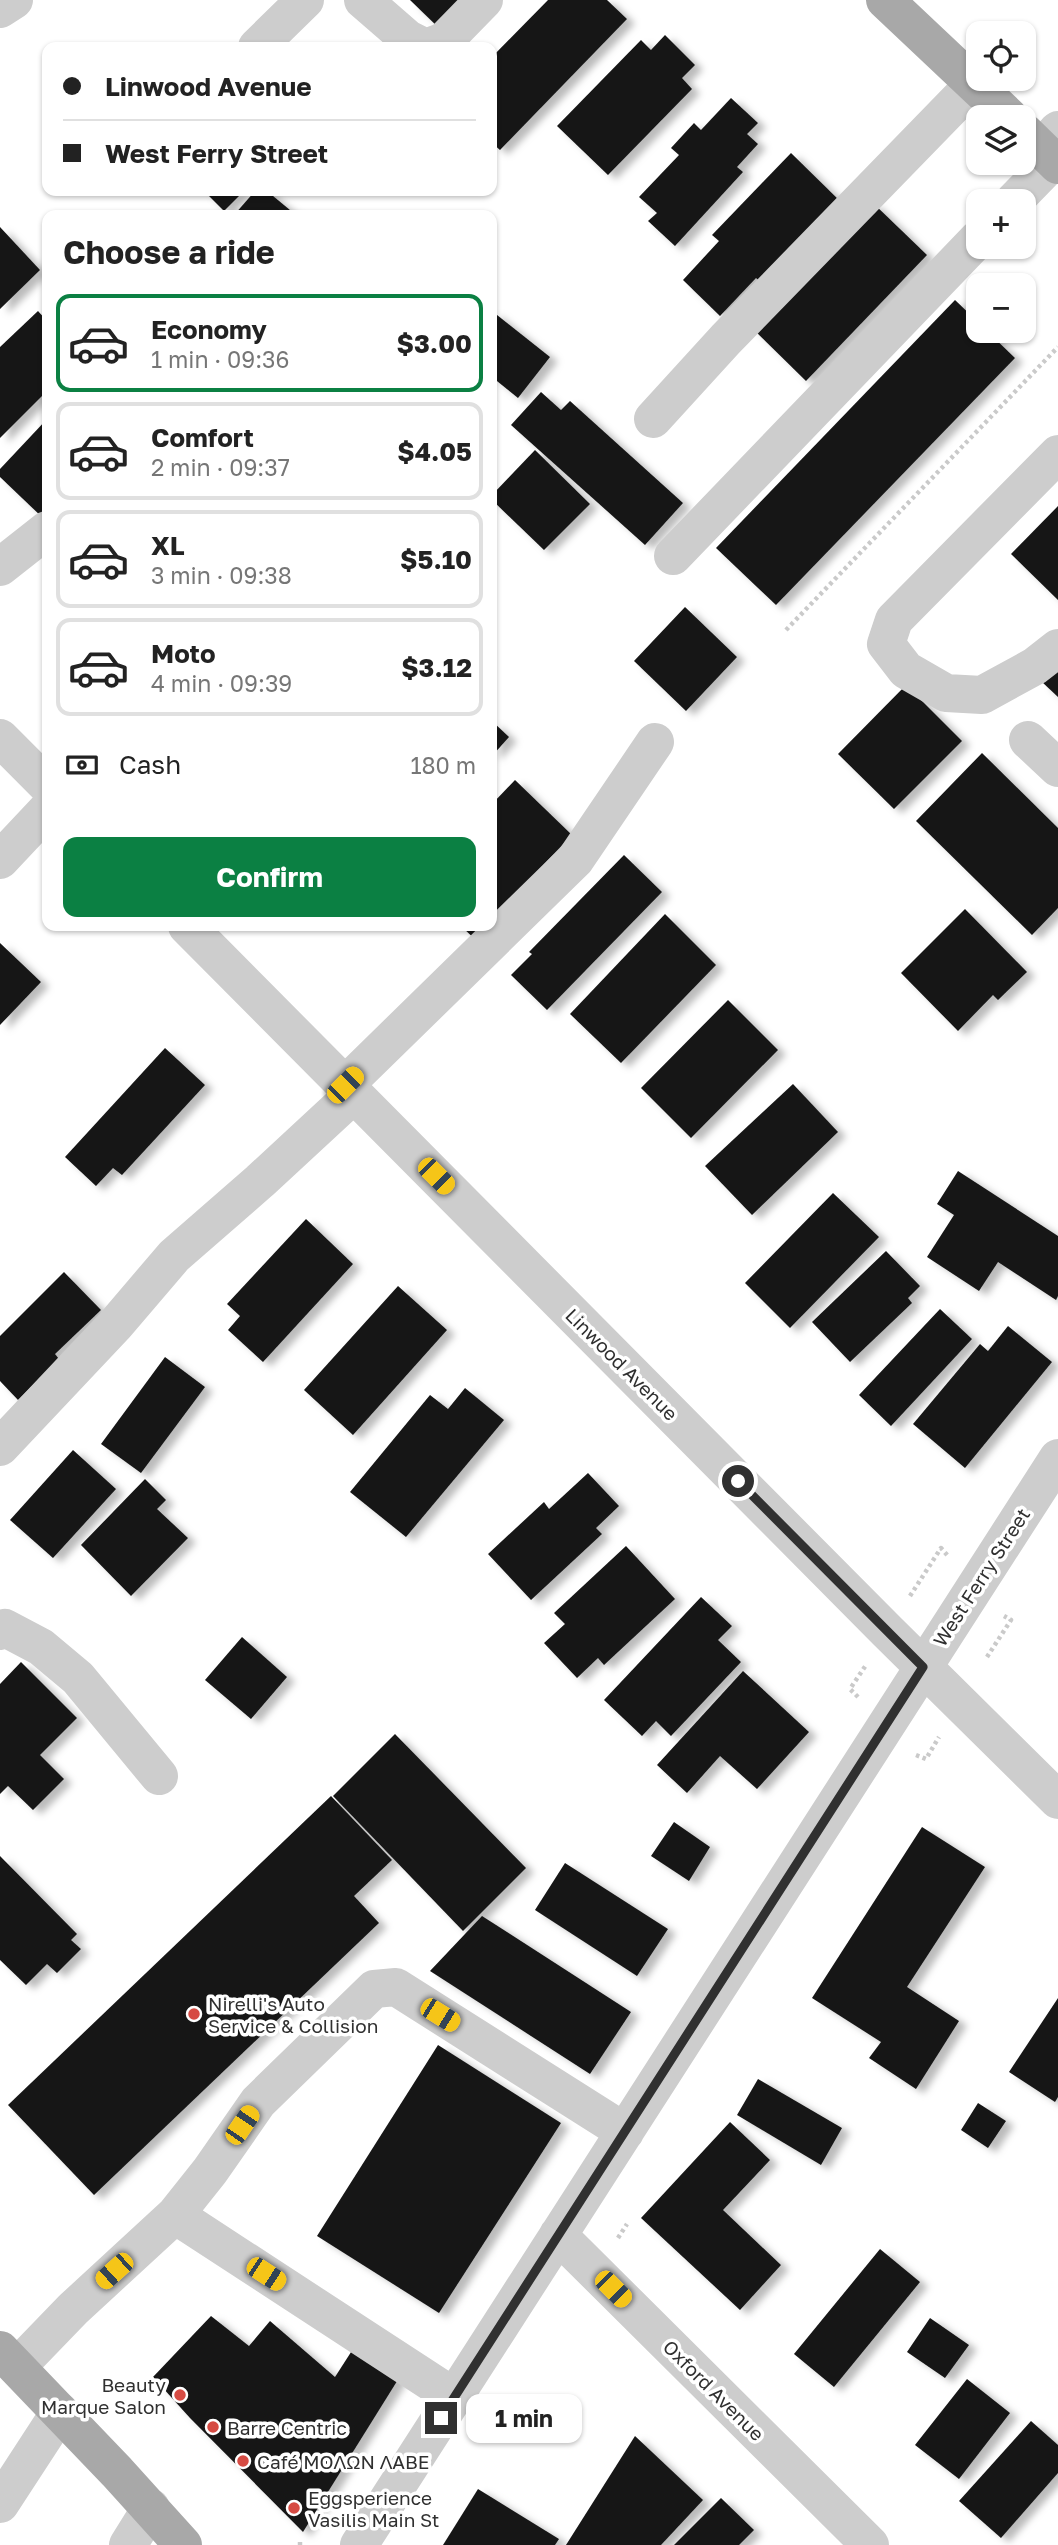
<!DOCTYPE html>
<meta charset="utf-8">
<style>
:root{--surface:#fff;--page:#f6f6f6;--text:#222;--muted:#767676;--line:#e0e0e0;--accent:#0b8043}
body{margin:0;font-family:"Golos Text",sans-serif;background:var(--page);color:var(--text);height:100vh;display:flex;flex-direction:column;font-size:26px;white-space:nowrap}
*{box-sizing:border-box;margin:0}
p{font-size:23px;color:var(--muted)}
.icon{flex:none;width:38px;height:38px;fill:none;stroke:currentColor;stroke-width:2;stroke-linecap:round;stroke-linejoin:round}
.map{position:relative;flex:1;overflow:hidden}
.drawer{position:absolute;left:42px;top:210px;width:455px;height:721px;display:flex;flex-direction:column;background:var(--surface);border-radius:14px;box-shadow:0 2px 5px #0004}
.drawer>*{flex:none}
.banner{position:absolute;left:42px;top:42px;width:455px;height:154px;border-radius:14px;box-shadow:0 2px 5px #0004;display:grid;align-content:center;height:154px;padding:0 21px;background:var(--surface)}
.controls{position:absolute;left:966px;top:21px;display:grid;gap:14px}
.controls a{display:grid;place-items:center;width:70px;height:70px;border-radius:14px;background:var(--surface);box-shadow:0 2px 5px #0004;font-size:35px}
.end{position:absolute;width:32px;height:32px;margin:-16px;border:9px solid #303030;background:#fff;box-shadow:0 0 0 4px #fff}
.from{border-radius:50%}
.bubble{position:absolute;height:49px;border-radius:14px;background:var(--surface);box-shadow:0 2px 5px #0004;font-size:23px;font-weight:700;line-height:49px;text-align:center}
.car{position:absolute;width:21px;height:42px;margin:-21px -10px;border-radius:9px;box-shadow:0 0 5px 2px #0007;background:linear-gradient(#f5c518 24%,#345 0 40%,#f5c518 0 76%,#345 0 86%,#f5c518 0)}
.banner b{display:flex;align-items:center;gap:24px;height:66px;font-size:26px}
.banner b+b{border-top:2px solid var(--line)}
.banner i{width:18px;height:18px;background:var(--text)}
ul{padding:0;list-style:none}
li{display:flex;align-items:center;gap:21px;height:98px;margin:0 14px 10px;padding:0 7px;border:4px solid var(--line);border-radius:14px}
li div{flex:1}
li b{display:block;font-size:26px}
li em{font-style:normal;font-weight:700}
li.current{border-color:var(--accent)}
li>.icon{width:63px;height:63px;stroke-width:1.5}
h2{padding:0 21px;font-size:32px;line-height:84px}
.pay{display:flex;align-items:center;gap:18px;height:77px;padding:0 21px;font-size:26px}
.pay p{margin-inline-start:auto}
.button{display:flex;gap:14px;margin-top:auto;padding:14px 21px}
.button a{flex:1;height:80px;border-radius:14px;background:var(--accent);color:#fff;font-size:28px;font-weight:700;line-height:80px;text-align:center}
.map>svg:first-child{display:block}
</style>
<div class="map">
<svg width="1058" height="2545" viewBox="0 0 1058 2545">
<defs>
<filter id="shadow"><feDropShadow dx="8" dy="4.5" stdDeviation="3.5" flood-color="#0004"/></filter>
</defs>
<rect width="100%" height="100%" fill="#fff"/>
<path fill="#171717" filter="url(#shadow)" d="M 410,0 L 474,0 L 443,32 Z
M 548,0 L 607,0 L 627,19 L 500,150 L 492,143 L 492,57 Z
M 665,35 L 695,65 L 682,78 L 692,89 L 608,175 L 557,126 L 641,40 L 651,50 Z
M 731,98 L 758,123 L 747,134 L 758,144 L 737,167 L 743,172 L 675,246 L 648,221 L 657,213 L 639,197 L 679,155 L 671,148 L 694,123 L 701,130 Z
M 791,153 L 842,203 L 764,285 L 756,278 L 720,316 L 683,280 L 719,241 L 712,235 Z
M 204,191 L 244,191 L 224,211 Z
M 255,191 L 267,191 L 296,215 L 234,215 Z
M 872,202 L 927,255 L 806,381 L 751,327 Z
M 0,227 L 40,270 L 0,309 Z
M 955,300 L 978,322 L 978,331 L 987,331 L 1015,358 L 776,605 L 716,548 Z
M 38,311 L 47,321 L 47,391 L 0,438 L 0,347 Z
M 492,311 L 550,357 L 518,398 L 492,377 Z
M 541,392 L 561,410 L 570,401 L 683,503 L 645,545 L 511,425 Z
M 47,419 L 47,515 L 44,519 L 0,477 L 0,469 Z
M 535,450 L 590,504 L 544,550 L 492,500 L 492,495 Z
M 1058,506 L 1058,600 L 1011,554 Z
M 685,607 L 737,657 L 686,711 L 634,661 Z
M 1058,665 L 1058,697 L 1042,682 Z
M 906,685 L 962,741 L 894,809 L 838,754 Z
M 492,721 L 509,737 L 492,756 Z
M 982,753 L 1058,828 L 1058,908 L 1032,935 L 916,821 Z
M 515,780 L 572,835 L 522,887 L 481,945 L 461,926 L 492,926 L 492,804 Z
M 624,855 L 662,892 L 547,1010 L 511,975 L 532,954 L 529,952 Z
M 965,909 L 1027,972 L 998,1000 L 993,995 L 958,1031 L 901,973 Z
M 665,914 L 716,965 L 621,1063 L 570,1014 Z
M 0,943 L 41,982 L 0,1025 Z
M 728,1000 L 778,1050 L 691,1138 L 641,1088 Z
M 165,1048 L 205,1085 L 122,1175 L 113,1168 L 96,1186 L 65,1157 Z
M 793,1084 L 838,1132 L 752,1215 L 705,1166 Z
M 958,1171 L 1058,1236 L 1058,1296 L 1056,1300 L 998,1262 L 979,1291 L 927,1257 L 954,1215 L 937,1204 Z
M 833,1193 L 879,1237 L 790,1328 L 745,1283 Z
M 306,1219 L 353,1264 L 263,1362 L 228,1330 L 240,1316 L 227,1304 Z
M 886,1251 L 920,1286 L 908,1298 L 912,1303 L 850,1362 L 812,1322 Z
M 64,1272 L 101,1310 L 55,1354 L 59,1359 L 18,1400 L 0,1381 L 0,1336 Z
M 398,1286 L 447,1330 L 353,1435 L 304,1390 Z
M 940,1309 L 972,1339 L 891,1426 L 859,1395 Z
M 1008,1326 L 1052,1362 L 965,1468 L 913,1424 L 980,1344 L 988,1351 Z
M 165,1357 L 205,1387 L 141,1473 L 101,1444 Z
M 465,1388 L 504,1420 L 406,1537 L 350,1492 L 430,1395 L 448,1409 Z
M 73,1450 L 116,1489 L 53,1558 L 10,1520 Z
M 588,1473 L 619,1506 L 596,1528 L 602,1534 L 531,1600 L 488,1554 L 544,1502 L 549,1509 Z
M 145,1479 L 166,1500 L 157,1509 L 188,1538 L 131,1596 L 81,1545 Z
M 626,1546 L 675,1599 L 604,1665 L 598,1658 L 577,1678 L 544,1643 L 565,1624 L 554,1613 Z
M 701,1597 L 732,1626 L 718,1640 L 741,1662 L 671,1736 L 656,1721 L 642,1736 L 604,1700 Z
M 242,1637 L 287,1677 L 251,1719 L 205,1680 Z
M 21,1662 L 77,1718 L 40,1755 L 64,1779 L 33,1810 L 8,1786 L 0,1794 L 0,1684 Z
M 743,1671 L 809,1732 L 757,1789 L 720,1756 L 687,1793 L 657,1765 Z
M 395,1734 L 526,1868 L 463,1931 L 333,1796 Z
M 331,1796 L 392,1860 L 354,1896 L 379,1923 L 94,2195 L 8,2105 Z
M 674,1822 L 710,1847 L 689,1881 L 651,1856 Z
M 922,1827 L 985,1867 L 907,1987 L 959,2021 L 916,2089 L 869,2058 L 881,2042 L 812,1998 Z
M 0,1856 L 77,1934 L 71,1940 L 81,1949 L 57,1973 L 47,1964 L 26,1985 L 0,1960 Z
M 565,1863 L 668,1929 L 637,1976 L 535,1910 Z
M 482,1916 L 631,2012 L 590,2074 L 430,1971 Z
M 1058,1998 L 1058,2097 L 1055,2102 L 1009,2072 Z
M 438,2045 L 561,2123 L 439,2313 L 317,2236 Z
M 758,2079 L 842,2128 L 821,2165 L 737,2115 Z
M 978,2103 L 1006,2121 L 988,2148 L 961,2130 Z
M 730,2122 L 770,2160 L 723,2210 L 781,2265 L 740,2310 L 641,2218 Z
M 880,2249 L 920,2282 L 834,2387 L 794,2354 Z
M 211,2316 L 249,2346 L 270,2321 L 335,2377 L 353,2349 L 399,2378 L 303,2532 L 190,2418 L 153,2377 Z
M 930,2318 L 969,2345 L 945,2378 L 907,2352 Z
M 967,2379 L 1010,2413 L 959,2479 L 915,2445 Z
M 1031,2421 L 1058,2445 L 1058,2473 L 1001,2538 L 959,2501 Z
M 635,2436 L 703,2500 L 661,2545 L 566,2545 Z
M 478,2489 L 559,2539 L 555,2545 L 443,2545 Z
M 721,2498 L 754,2530 L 739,2545 L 674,2545 Z"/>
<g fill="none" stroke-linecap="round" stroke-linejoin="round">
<path stroke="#cacaca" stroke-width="4.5" stroke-dasharray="3.5 3.5" stroke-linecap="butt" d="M 786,630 L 1058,347
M 910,1596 L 941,1548 L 948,1556
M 987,1657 L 1011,1620 L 1004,1616
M 858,1697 L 850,1689 L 866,1665
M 916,1755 L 926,1759 L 939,1737
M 618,2238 L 627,2224
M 300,2542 L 300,2545"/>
<path stroke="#cdcdcd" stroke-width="38" d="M 363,0 L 408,39 L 424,47
M 0,9 L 14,0
M 257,47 L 305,0
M 428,47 L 444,41 L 484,0
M 1041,149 L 1058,130
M 1014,201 L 1054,160
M 653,419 L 726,339 L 974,84
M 1058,454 L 894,620 L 886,644 L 906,670 L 946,693 L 982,695 L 1035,666 L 1058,648
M 673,556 L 978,239
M 0,567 L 47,530
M 0,738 L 47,785
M 1028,740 L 1058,768
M 0,860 L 47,810
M 187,926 L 887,1631 L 1058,1800
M 345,1085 L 575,860 L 655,742
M 0,1447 L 116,1324 L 174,1256 L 260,1181 L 354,1094
M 0,1631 L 5,1628 L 41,1647 L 78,1678 L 159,1776
M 175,2215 L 454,2397
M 558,2235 L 870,2545
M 17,2367 L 73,2309 L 175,2215 L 210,2171 L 258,2102 L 374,1989 L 396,1987 L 625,2132
M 0,2504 L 60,2412
M 128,2545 L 151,2508
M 359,2545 L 1058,1458"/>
<path stroke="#a8a8a8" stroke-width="38" d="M 885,0 L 1009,117
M 1024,132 L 1058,165
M 0,2350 L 117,2472 L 183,2545"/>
</g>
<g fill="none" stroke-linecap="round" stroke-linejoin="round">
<path stroke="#303030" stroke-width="9" d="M 441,2418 L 923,1667 L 738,1481"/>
</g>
<g fill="#d64b43" stroke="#fff" stroke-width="2.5">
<circle cx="194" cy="2014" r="7"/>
<circle cx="180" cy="2395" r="7"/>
<circle cx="213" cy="2427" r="7"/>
<circle cx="243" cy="2461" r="7"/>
<circle cx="294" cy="2508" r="7"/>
</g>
<g text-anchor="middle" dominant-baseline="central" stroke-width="7" stroke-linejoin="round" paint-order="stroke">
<g font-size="19" fill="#303030" stroke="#fff">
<text transform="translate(622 1364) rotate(45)">Linwood Avenue</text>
<text transform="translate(981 1577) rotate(-57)">West Ferry Street</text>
<text transform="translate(714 2390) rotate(45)">Oxford Avenue</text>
</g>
<g font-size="19" fill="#303030" stroke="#fff" text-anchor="start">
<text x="208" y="2003">Nirelli's Auto<tspan x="208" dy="22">Service &amp; Collision</tspan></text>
<text x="166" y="2384" text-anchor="end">Beauty<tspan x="166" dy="22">Marque Salon</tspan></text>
<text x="227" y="2427">Barre Centric</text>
<text x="257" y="2461">Café MOΛΩN ΛABE</text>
<text x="308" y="2497">Eggsperience<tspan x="308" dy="22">Vasilis Main St</tspan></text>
</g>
</g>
</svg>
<div class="controls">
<a><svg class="icon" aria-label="locate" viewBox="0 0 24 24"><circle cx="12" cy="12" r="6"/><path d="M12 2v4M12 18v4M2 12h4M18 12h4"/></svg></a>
<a><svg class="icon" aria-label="layers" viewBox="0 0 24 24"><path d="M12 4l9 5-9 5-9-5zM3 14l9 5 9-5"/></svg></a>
<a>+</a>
<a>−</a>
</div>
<i class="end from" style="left:738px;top:1481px"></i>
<i class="end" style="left:441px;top:2418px"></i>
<div class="bubble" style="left:466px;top:2394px;width:116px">1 min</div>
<i class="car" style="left:345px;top:1085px;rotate:45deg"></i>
<i class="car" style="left:436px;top:1176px;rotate:135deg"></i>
<i class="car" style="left:440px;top:2015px;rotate:122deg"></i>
<i class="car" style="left:242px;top:2125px;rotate:34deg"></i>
<i class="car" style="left:114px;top:2271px;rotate:228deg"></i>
<i class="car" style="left:266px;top:2274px;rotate:123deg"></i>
<i class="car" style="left:613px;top:2289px;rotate:135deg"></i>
<div class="banner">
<b><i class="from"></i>Linwood Avenue</b>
<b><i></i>West Ferry Street</b>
</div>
<section class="drawer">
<h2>Choose a ride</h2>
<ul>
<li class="current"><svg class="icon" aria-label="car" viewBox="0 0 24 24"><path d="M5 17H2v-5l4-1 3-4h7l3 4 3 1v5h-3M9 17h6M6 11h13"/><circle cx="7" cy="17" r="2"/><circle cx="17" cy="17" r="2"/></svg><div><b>Economy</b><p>1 min · 09:36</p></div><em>$3.00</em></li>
<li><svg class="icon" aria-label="car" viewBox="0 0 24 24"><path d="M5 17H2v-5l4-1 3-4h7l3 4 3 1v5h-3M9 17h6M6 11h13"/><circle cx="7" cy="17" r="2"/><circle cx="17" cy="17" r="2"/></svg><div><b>Comfort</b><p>2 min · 09:37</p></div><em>$4.05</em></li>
<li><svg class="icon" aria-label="car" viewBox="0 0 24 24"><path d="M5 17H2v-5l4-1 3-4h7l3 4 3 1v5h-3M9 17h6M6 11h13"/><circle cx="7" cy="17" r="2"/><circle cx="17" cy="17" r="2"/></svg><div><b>XL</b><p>3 min · 09:38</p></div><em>$5.10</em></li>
<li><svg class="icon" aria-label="car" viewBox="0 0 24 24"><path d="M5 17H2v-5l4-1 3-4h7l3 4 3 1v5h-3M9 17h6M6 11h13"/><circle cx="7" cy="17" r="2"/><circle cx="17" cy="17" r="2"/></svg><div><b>Moto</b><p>4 min · 09:39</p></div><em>$3.12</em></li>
</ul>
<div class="pay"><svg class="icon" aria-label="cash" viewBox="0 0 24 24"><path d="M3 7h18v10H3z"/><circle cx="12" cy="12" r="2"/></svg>Cash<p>180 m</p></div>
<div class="button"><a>Confirm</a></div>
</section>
</div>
